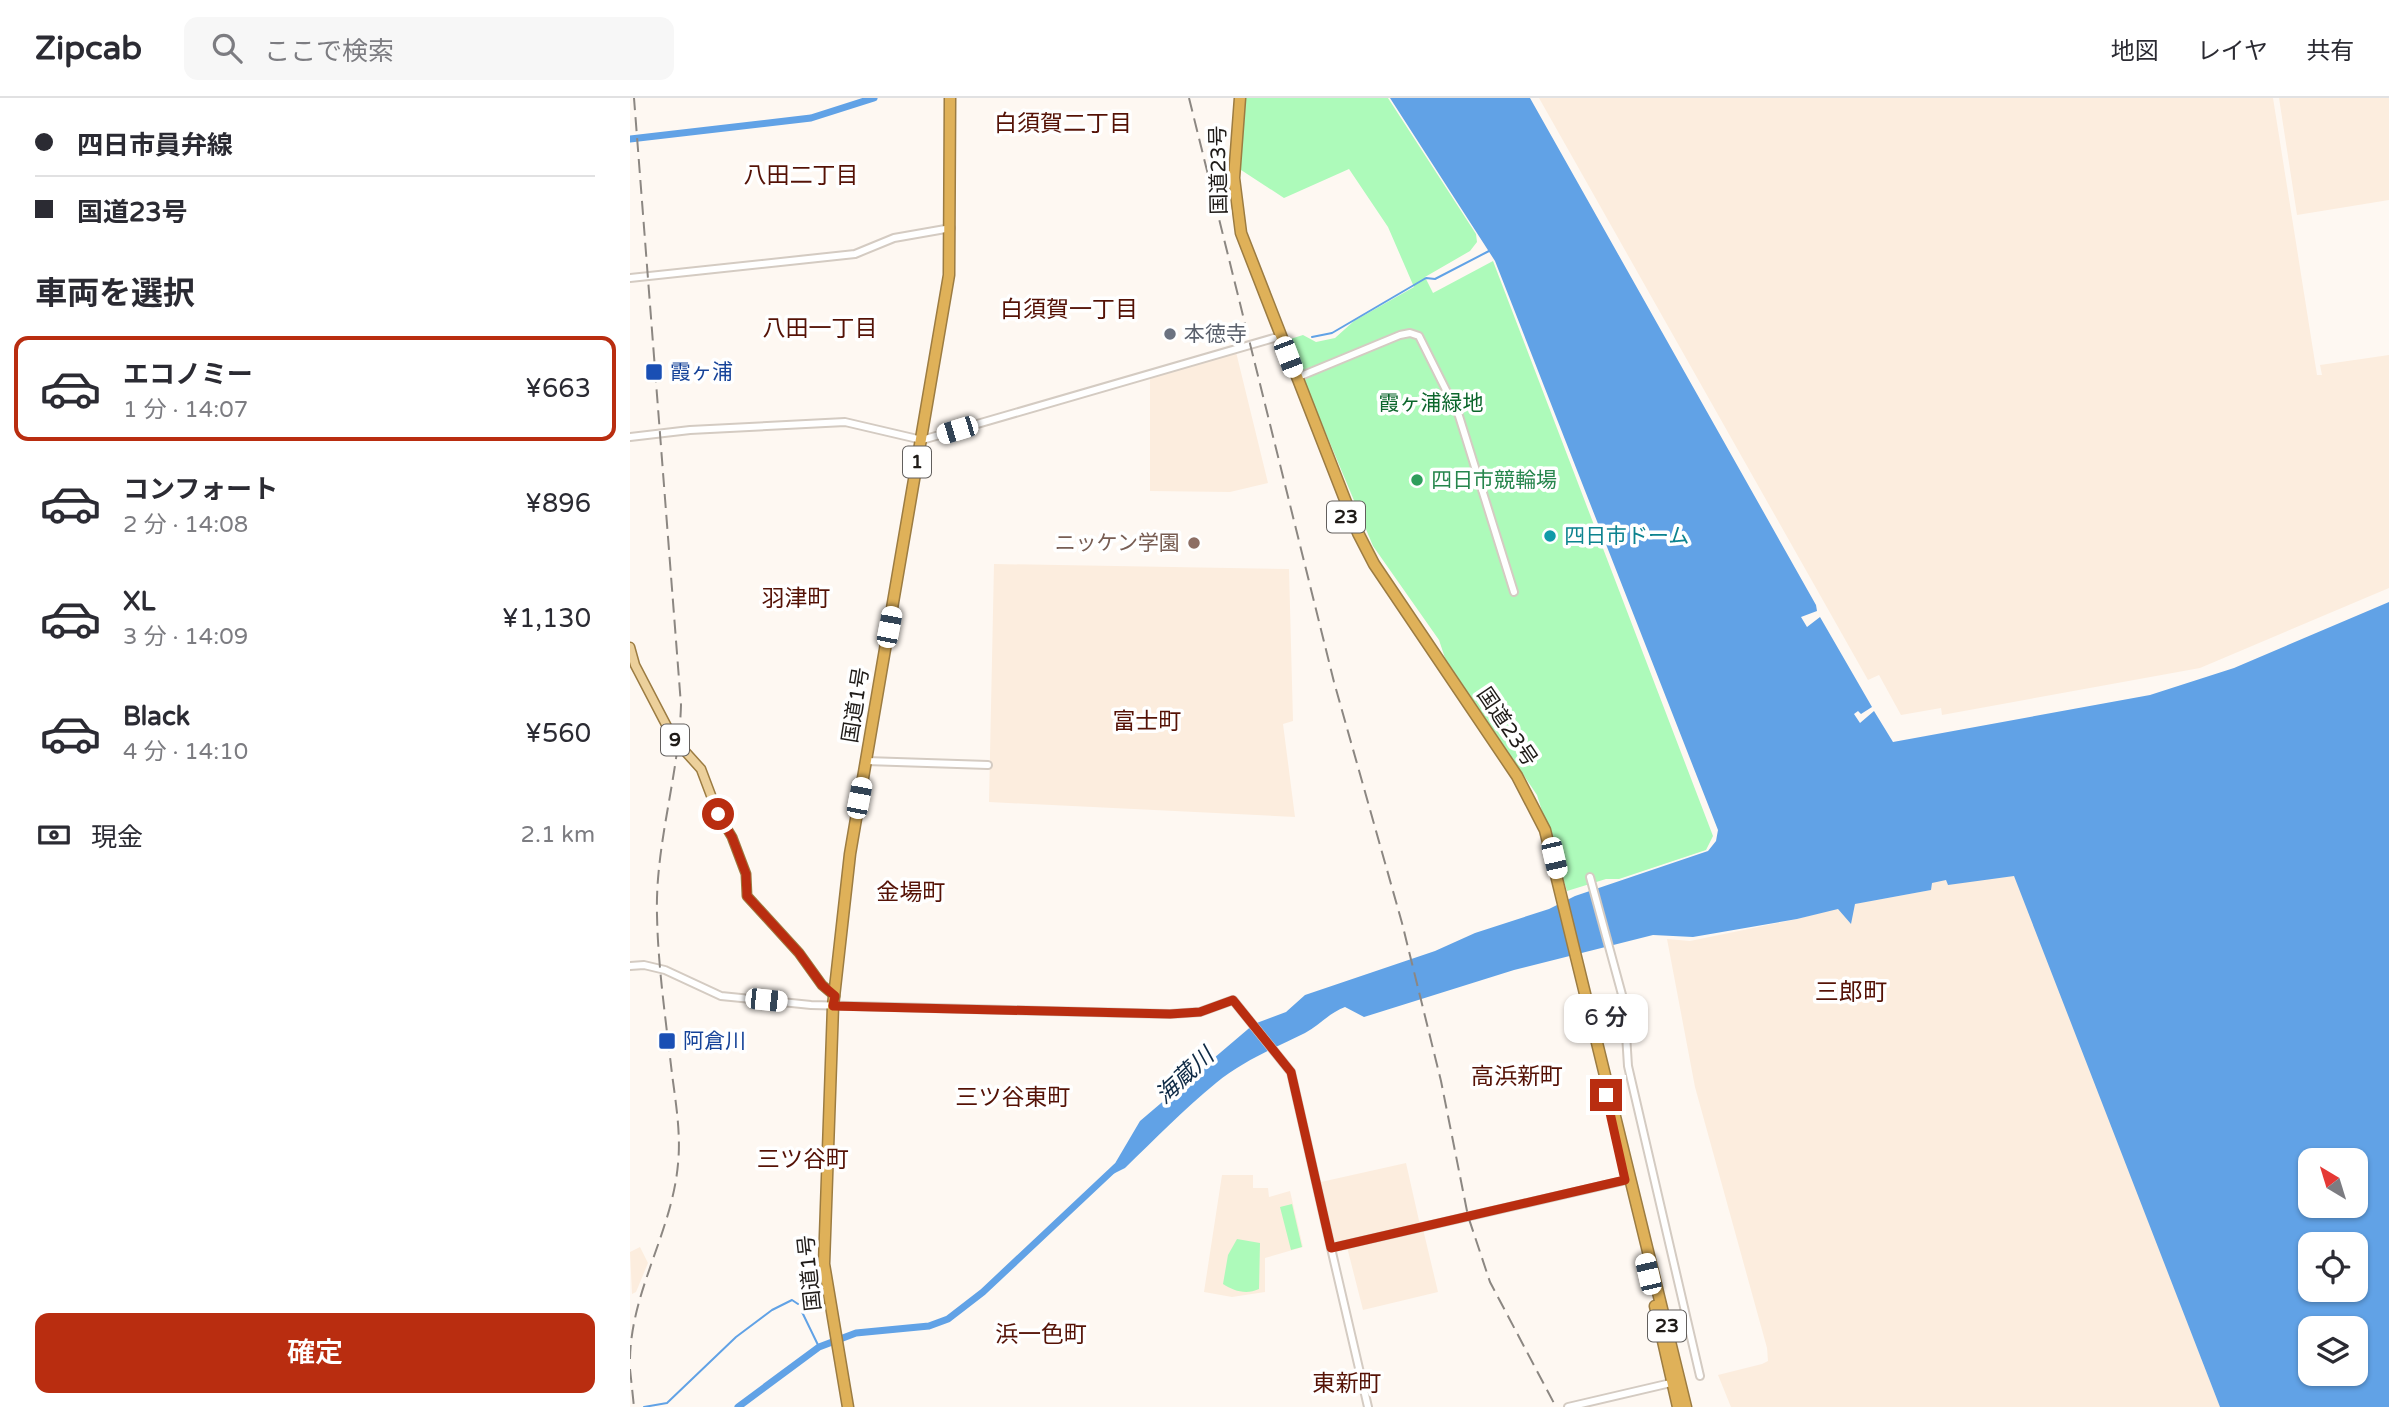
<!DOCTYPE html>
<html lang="ja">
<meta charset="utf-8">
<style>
:root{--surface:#fff;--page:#f7f7f7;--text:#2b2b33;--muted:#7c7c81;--line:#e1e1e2;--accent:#b92d10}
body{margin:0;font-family:"Varela Round","Noto Sans JP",sans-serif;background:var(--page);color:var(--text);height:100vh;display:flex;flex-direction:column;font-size:26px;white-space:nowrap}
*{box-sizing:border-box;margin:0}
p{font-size:23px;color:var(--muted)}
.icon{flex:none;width:38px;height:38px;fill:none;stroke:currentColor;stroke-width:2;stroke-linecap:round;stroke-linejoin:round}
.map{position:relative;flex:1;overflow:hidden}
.details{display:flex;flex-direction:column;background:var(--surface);width:630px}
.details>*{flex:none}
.hud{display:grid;align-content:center;height:154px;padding:0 35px;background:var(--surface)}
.needle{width:46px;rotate:322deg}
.controls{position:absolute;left:1668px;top:1050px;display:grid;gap:14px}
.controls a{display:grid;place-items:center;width:70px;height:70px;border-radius:14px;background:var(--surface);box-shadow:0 2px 5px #0004;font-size:35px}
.end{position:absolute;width:32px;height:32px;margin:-16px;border:9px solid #b92d10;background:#fff;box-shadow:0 0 0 4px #fff}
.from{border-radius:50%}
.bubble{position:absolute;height:49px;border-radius:14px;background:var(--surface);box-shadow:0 2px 5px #0004;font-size:23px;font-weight:600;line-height:49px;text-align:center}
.car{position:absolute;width:21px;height:42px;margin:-21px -10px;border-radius:9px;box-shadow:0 0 5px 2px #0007;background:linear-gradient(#fff 24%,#345 0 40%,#fff 0 76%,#345 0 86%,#fff 0)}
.hud b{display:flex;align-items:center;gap:24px;height:66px;font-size:26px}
.hud b+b{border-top:2px solid var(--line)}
.hud i{width:18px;height:18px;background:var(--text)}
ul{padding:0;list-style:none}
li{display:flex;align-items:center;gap:21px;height:105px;margin:0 14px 10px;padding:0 21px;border:4px solid transparent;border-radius:14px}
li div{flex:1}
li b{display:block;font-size:26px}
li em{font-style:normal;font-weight:600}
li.on{border-color:var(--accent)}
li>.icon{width:63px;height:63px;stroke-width:1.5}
h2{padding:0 35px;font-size:32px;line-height:84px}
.pay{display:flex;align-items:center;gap:18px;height:77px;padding:0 35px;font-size:26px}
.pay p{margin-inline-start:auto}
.button{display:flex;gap:14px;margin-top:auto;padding:14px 35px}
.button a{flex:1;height:80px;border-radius:14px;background:var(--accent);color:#fff;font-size:28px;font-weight:600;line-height:80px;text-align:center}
header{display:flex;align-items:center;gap:42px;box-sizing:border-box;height:98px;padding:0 35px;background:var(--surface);border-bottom:2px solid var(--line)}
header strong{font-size:33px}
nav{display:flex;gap:38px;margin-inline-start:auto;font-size:24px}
.search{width:490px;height:63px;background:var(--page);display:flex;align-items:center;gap:18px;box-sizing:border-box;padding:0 24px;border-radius:14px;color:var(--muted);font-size:26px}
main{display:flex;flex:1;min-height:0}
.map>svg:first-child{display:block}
</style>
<header>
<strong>Zipcab</strong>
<div class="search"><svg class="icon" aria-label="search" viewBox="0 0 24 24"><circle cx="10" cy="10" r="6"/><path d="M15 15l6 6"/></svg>ここで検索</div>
<nav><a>地図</a><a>レイヤ</a><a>共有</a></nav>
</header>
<main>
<section class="details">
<div class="hud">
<b><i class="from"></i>四日市員弁線</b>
<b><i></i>国道23号</b>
</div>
<h2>車両を選択</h2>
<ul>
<li class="on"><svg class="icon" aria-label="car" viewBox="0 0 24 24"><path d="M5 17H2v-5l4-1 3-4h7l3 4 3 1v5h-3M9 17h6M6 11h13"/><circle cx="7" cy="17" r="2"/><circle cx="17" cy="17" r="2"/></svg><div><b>エコノミー</b><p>1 分 · 14:07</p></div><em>¥663</em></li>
<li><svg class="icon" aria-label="car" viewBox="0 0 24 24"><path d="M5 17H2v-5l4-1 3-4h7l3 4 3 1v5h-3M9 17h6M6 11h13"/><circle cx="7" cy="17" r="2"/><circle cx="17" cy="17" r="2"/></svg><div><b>コンフォート</b><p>2 分 · 14:08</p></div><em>¥896</em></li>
<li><svg class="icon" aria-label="car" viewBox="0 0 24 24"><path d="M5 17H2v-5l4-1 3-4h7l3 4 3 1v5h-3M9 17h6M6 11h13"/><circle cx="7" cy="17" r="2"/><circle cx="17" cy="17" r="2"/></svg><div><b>XL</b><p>3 分 · 14:09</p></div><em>¥1,130</em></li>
<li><svg class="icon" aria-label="car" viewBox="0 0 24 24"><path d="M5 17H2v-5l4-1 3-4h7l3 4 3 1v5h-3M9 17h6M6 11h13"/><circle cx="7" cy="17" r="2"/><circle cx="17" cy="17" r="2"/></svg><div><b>Black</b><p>4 分 · 14:10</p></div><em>¥560</em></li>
</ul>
<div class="pay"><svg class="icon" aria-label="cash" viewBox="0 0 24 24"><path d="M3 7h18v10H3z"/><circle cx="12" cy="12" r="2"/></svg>現金<p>2.1 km</p></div>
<div class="button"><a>確定</a></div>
</section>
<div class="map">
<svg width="1759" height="1309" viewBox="0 0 1759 1309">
<rect width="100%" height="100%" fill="#fef8f2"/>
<path fill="#fcedde" d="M 909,0 L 1643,0 L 1687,277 L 1692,277 L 1690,267 L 1759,257 L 1759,490 L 1570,570 L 1312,617 L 1311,610 L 1271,617 L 1249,577 L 1238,582 Z
M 1649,0 L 1759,0 L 1759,102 L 1667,117 Z
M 606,254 L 638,385 L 600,394 L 520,393 L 520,279 Z
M 364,466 L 659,471 L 663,623 L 653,626 L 665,719 L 359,704 Z
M 1376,777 L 1384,778 L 1392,794 L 1590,1309 L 1101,1309 L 1088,1277 L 1132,1266 L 1138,1263 L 1137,1250 L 1065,989 L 1037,841 L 1060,843 L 1167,821 L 1224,806 L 1301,792 L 1301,784 L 1308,782 L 1316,781 L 1318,787 Z
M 776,1065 L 790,1127 L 705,1147 L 691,1084 Z
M 592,1077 L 623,1077 L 623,1090 L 638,1090 L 639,1099 L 660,1093 L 673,1149 L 635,1160 L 635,1194 L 602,1199 L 574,1194 Z
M 793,1131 L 808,1194 L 733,1212 L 717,1149 Z
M 10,1149 L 18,1165 L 6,1194 L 2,1196 L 0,1154 Z"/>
<path fill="#adfaba" d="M 614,0 L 758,0 L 846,136 L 847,144 L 840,153 L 795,179 L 803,195 L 863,163 L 1083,738 L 1076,752 L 989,781 L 976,781 L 937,793 L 907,697 L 815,560 L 809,542 L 743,448 L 657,242 L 673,237 L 686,244 L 705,240 L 724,223 L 784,189 L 758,129 L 719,71 L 654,100 L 608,70 Z
M 662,1106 L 672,1149 L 661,1152 L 650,1109 Z
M 607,1141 L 630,1145 L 629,1191 C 616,1197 604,1193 593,1186 L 598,1157 Z"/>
<path fill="#61a2e6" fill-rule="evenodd" d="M 760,0 L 900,0 L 1186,507 L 1187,513 L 1171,519 L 1177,529 L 1190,519 L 1242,609 L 1231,616 L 1228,613 L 1224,616 L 1230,625 L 1244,613 L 1263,644 L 1520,597 L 1604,570 L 1759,504 L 1759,1309 L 1590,1309 L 1384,778 L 1318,787 L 1316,782 L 1302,785 L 1301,792 L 1225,806 L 1221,826 L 1208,811 L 1167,821 L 1063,839 L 1023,837 L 884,872 L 734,919 L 715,909 C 699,915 690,927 675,935 C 644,950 613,963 586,985 C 554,1011 525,1041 495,1070 L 477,1079 L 510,1023 L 624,926 L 656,914 L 675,897 L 805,853 L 845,835 L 919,811 L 945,798 L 1078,753 L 1086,743 L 1088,732 L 865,163 ZM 1680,1062 L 1726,1062 L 1726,1108 L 1680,1108 ZM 1680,1146 L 1726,1146 L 1726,1192 L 1680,1192 ZM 1680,1230 L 1726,1230 L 1726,1276 L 1680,1276 Z"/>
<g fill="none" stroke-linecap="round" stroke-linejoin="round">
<path stroke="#61a2e6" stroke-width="2" d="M 682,239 L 702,235 L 796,180 L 805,181 L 859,153
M 172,1214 L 189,1249
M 14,1309 L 37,1305 L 106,1239 L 142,1212 L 162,1202 L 168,1206"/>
<path stroke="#61a2e6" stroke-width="7" d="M 0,41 L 181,20 L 244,0
M 108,1309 L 189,1249 L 226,1235 L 299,1228 L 318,1221 L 353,1194 L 486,1069"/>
<defs>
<path id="minor" d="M 0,180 L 225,156 L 264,140 L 321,130
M 666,280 L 770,237 L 780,235 L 789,238 L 829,318 L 884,494
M 0,339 L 60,332 L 215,324 L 292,342 L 644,240
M 236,663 L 358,667
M 960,779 L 994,904 L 998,968 L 1070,1278
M 0,868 L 14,867 L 35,872 L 91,898 L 181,907 L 540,916 L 570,914 L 603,902 L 661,974 L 701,1150
M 738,1309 L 701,1150 L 1001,1081
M 938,1309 L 1045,1284"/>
<path id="major" d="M 0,549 L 5,567 L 43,640 L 71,671 L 88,716 L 102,739 L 116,776 L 117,798 L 169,855 L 192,887 L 205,898"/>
<path id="highway" d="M 610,0 L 604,80 L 611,135 L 728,435 L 744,466 L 887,678 L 915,732 L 1056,1309
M 1025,1208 L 1048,1309
M 218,1309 L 194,1166 L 203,908 L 220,756 L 319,177 L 320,0"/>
</defs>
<use href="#minor" stroke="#d4cbc2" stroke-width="10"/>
<use href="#major" stroke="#9c7c42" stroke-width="11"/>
<use href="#highway" stroke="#9c7c42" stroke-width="13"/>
<use href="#minor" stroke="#fff" stroke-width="6"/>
<use href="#major" stroke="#ecd09b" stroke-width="8"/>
<use href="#highway" stroke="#dfb159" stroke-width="10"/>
<path stroke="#8c8782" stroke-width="2" stroke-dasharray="14 7" stroke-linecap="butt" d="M 559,0 L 704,584 L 772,825 L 811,983 L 838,1118 L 860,1184 L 926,1309
M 0,1261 C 1,1193 42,1134 48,1066 C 51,1036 46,1006 42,976 C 36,923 28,870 27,817 C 25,746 49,678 51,607 L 4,0
M 0,1271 L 4,1309"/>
</g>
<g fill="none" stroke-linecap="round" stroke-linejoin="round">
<path stroke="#b92d10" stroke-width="9" d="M 88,716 L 102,739 L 116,776 L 117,798 L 169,855 L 192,887 L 205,898 L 203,908 L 540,916 L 570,914 L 603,902 L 661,974 L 701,1150 L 995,1082 L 976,997"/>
</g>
<circle fill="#6b7280" stroke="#fff" stroke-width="2.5" cx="540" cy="236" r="7"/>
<g fill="#1a4fb4" stroke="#fff" stroke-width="2.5">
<rect x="15" y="265" width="18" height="18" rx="3.5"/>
<rect x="28" y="934" width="18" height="18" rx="3.5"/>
</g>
<circle fill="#2e9e5b" stroke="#fff" stroke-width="2.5" cx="787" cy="382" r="7"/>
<circle fill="#0f9aa8" stroke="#fff" stroke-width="2.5" cx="920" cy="438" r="7"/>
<circle fill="#8d6e63" stroke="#fff" stroke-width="2.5" cx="564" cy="445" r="7"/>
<g text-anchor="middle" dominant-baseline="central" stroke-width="7" stroke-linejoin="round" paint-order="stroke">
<g fill="#fff" stroke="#625f5d" stroke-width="2">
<rect x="273" y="348.5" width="28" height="31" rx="5"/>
<rect x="697" y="403.5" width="38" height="31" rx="5"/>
<rect x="31" y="626.5" width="28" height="31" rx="5"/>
<rect x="1018" y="1212.5" width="38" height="31" rx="5"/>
</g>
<g font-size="19" font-weight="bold" fill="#1f1b18">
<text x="287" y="364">1</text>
<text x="716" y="419">23</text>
<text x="45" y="642">9</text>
<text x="1037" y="1228">23</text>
</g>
<g font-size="21" fill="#1f1b18" stroke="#fff">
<text transform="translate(589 72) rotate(-91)">国道23号</text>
<text transform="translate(226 607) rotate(-81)">国道1号</text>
<text transform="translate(877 629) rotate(56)">国道23号</text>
<text transform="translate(180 1175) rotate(-96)">国道1号</text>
</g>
<g font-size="21" fill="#5b616d" stroke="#fff" text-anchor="start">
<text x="554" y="236">本徳寺</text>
</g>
<g font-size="21" fill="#164399" stroke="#fff" text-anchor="start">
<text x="40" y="274">霞ヶ浦</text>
<text x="53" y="943">阿倉川</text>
</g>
<g font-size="21" fill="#0c662c" stroke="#fff">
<text x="801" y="305">霞ヶ浦緑地</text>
</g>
<g font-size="21" fill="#27864d" stroke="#fff" text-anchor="start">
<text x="801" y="382">四日市競輪場</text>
</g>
<g font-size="21" fill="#0d838f" stroke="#fff" text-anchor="start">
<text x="934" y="438">四日市ドーム</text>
</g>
<g font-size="21" fill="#785e54" stroke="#fff" text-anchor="end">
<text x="550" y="445">ニッケン学園</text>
</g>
<g font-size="23" fill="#551206" stroke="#fff">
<text x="433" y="26">白須賀二丁目</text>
<text x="171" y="78">八田二丁目</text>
<text x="439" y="212">白須賀一丁目</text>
<text x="190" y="231">八田一丁目</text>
<text x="166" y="501">羽津町</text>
<text x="517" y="624">富士町</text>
<text x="281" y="795">金場町</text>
<text x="887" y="979">高浜新町</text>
<text x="383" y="1000">三ツ谷東町</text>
<text x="173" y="1062">三ツ谷町</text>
<text x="411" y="1237">浜一色町</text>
<text x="717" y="1286">東新町</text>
</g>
<g font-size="23" font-style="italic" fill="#0f2b46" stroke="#fff">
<text transform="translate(555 978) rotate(-43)">海蔵川</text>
</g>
<g font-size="24" fill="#551206" stroke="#fff">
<text x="1221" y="894">三郎町</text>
</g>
</g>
</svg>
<div class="controls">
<a><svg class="needle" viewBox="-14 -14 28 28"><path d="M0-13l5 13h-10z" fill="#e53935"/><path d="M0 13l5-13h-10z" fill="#7c7c81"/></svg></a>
<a><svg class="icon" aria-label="locate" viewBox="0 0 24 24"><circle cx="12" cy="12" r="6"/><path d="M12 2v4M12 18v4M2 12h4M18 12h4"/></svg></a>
<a><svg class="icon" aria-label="layers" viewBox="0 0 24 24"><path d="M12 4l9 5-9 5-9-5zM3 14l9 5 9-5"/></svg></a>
</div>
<i class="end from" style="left:88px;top:716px"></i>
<i class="end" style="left:976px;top:997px"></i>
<div class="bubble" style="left:934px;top:896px;width:84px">6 分</div>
<i class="car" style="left:658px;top:259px;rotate:159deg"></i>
<i class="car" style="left:327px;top:332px;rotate:253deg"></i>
<i class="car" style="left:259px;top:529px;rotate:11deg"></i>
<i class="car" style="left:229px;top:700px;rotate:11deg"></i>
<i class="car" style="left:924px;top:760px;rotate:167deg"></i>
<i class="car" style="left:136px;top:902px;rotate:96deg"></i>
<i class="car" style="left:1018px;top:1176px;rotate:347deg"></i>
</div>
</main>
